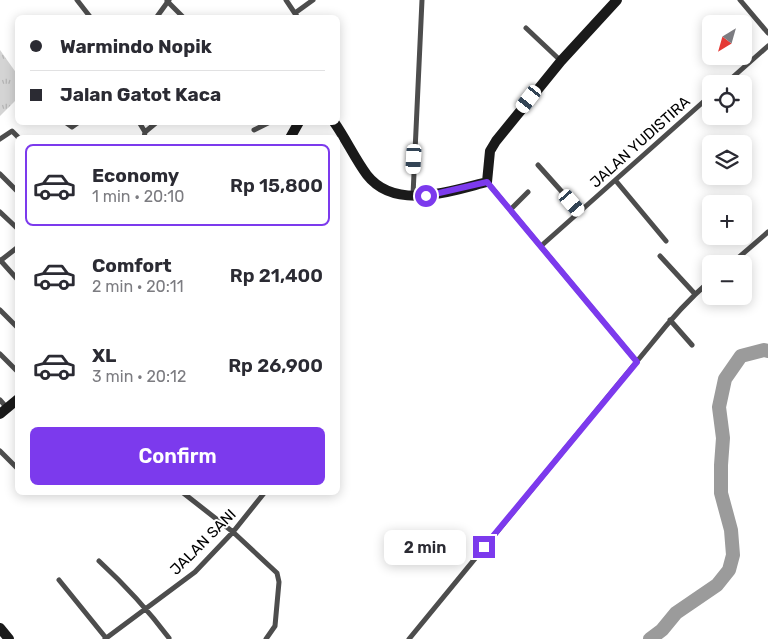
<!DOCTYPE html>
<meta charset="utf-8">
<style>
:root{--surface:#fff;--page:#f7f7f7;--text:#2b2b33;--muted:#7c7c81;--line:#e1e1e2;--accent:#7c3aed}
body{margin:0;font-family:Rubik,sans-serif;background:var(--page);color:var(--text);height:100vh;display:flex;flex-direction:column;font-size:19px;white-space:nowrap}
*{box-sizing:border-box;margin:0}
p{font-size:16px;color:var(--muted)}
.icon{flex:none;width:28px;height:28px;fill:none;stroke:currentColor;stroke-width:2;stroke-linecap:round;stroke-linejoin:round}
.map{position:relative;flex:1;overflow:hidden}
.panel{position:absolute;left:15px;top:135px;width:325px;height:360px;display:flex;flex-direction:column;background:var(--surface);border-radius:8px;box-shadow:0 2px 12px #0003}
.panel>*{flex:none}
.banner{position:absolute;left:15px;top:15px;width:325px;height:110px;border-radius:8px;box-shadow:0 2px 12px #0003;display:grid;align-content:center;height:110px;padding:0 15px;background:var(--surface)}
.needle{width:32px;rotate:217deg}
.buttons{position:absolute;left:702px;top:15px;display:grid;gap:10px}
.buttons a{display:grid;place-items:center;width:50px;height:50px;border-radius:8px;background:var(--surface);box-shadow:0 2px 12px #0003;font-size:25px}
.end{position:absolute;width:22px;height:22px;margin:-11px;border:6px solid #7c3aed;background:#fff;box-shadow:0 0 0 2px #fff}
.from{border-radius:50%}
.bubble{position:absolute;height:35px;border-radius:8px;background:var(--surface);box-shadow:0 2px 12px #0003;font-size:16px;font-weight:600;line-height:35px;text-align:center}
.car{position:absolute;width:15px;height:30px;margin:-15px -8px;border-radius:6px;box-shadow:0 0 4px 1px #0007;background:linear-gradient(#fff 24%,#345 0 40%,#fff 0 76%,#345 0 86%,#fff 0)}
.banner b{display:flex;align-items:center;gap:18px;height:48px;font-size:19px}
.banner b+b{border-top:1px solid var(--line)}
.banner i{width:12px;height:12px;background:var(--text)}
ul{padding:9px 0 0;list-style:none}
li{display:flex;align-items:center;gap:15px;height:82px;margin:0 10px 8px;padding:0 5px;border:2px solid transparent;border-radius:8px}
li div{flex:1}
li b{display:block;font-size:19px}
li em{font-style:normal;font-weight:600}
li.active{border-color:var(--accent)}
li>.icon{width:45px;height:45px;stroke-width:1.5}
.button{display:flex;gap:10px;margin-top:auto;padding:10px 15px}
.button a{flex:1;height:58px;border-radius:8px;background:var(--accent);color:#fff;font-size:20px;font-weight:600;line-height:58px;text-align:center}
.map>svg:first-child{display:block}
</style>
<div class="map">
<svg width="768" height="639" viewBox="0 0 768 639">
<defs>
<pattern id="grass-tufts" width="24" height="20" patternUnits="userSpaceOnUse" patternTransform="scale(1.25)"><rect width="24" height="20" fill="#d4d4d4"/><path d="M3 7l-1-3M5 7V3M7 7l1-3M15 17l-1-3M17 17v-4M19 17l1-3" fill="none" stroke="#b4b4b4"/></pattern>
</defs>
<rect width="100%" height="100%" fill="#fff"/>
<path fill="url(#grass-tufts)" d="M 0,50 L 17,74 L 17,99 L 0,116 Z"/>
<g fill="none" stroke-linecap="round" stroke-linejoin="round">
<path stroke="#9b9b9b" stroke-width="14" d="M 650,639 L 662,630 L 676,613 L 717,585 L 729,570 L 733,555 L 731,530 L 721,493 L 721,465 L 723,438 L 719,407 L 725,379 L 741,356 L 764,350 L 768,351"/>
<path stroke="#4d4d4d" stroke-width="5" d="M 77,0 L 91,18
M 286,0 L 298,18
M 740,0 L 768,33
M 167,1 L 184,18
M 295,13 L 313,0
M 156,18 L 169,0
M 526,28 L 561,61
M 725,84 L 768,46
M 65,122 L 72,127 L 79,122
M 139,122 L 145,132 L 144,138
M 254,130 L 270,122
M 145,132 L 157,122
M 0,139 L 12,131 L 19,138
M 538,165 L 580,212
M 0,174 L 18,192
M 616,181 L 666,241
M 487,182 L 637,362
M 413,195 L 422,0
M 511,209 L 528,192
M 0,212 L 18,229
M 541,246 L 711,95
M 660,256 L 695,294
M 0,260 L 18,280
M 0,261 L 18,247
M 731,264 L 768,232
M 0,310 L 18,328
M 670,320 L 692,345
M 0,354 L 18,372
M 0,400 L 7,408
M 0,451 L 18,469
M 182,492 L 233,532 L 277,573 L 279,582 L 275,626 L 266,639
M 99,561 C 125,585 148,610 169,638
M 59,580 L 106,638
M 105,639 L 195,572 L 233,532 L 265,492
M 409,639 L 652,343 C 670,320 689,299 711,280"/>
<path stroke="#1a1a1a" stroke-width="10" d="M 334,122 C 346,139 355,159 367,175 C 395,211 451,191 487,182 L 490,151 L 496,141 L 561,61 L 617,0
M 290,138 L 299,122
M 0,414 L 18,399
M 0,628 L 9,639"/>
</g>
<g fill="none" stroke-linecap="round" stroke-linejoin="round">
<path stroke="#7c3aed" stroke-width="6" d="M 426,196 L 487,182 L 637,362 L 484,547"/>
</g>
<g text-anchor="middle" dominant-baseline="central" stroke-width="4" stroke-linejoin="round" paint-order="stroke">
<g font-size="15" fill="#000" stroke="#fff">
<text transform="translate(640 142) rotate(-42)">JALAN YUDISTIRA</text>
<text transform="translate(203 542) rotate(-45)">JALAN SANI</text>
</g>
</g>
</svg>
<div class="buttons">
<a><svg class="needle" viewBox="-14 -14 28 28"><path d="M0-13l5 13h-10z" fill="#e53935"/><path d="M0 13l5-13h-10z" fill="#7c7c81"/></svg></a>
<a><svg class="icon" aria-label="locate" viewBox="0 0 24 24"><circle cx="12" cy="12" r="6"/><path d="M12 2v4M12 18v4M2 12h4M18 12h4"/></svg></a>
<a><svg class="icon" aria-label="layers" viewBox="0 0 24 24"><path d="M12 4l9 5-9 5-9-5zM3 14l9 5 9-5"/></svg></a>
<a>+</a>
<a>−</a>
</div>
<i class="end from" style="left:426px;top:196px"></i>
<i class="end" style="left:484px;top:547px"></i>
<div class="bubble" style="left:384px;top:530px;width:82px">2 min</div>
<i class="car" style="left:529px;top:99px;rotate:218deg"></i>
<i class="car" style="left:414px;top:159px;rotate:183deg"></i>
<i class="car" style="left:572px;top:203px;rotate:139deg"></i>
<div class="banner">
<b><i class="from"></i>Warmindo Nopik</b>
<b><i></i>Jalan Gatot Kaca</b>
</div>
<section class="panel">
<ul>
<li class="active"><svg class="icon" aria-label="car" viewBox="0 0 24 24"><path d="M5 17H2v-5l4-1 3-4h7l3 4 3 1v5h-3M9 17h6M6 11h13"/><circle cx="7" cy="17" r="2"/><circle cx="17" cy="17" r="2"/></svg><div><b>Economy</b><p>1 min · 20:10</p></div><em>Rp 15,800</em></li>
<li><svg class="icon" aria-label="car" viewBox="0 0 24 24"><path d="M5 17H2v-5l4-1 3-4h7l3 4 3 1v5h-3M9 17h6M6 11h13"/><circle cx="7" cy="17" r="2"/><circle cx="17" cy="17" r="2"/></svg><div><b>Comfort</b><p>2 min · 20:11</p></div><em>Rp 21,400</em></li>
<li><svg class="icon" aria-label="car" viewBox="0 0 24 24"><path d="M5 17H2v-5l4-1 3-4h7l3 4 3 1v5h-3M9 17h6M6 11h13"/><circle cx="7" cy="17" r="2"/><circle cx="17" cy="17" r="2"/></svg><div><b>XL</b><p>3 min · 20:12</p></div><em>Rp 26,900</em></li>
</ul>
<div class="button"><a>Confirm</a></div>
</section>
</div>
